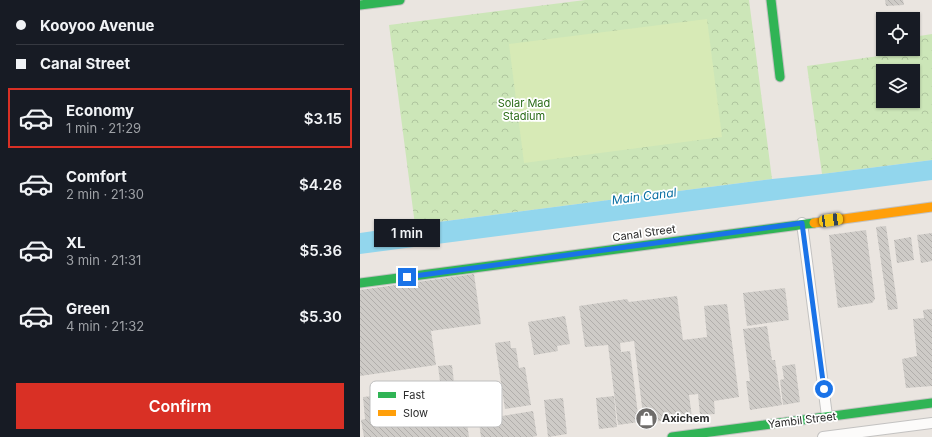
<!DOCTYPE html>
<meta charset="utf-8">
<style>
:root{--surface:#171b24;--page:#242831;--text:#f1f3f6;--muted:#9ea1a6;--line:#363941;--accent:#d93025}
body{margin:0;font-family:Inter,sans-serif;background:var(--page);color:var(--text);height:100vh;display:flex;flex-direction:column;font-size:15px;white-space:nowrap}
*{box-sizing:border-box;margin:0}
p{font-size:13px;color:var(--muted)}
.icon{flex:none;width:22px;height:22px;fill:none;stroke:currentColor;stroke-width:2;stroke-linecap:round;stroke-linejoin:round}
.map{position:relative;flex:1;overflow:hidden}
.details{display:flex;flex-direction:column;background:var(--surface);width:360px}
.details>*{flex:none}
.top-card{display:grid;align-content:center;height:88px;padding:0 16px;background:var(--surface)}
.controls{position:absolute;left:516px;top:12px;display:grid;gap:8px}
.controls a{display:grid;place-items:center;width:44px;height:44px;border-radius:0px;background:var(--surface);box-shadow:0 1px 3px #0004;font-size:20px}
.end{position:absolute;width:18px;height:18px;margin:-9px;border:5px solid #1a73e8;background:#fff;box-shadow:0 0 0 2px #fff}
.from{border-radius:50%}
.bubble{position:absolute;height:28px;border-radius:0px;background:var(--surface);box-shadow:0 1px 3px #0004;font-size:13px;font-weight:600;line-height:28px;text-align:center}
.car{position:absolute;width:12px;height:24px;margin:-12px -6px;border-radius:5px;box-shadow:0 0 3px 1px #0007;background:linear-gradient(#f5c518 24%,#345 0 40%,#f5c518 0 76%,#345 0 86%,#f5c518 0)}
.top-card b{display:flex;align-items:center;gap:14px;height:38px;font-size:15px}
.top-card b+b{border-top:1px solid var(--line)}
.top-card i{width:10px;height:10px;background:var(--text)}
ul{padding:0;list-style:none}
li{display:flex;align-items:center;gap:12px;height:60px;margin:0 8px 6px;padding:0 8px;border:2px solid transparent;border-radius:0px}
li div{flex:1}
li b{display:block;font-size:15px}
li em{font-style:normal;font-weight:600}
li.active{border-color:var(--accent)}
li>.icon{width:36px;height:36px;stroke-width:1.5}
.cta{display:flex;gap:8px;margin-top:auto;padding:8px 16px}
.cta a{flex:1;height:46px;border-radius:0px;background:var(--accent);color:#fff;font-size:16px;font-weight:600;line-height:46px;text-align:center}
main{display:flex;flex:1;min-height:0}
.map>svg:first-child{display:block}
</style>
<main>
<section class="details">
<div class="top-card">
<b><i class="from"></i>Kooyoo Avenue</b>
<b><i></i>Canal Street</b>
</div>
<ul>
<li class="active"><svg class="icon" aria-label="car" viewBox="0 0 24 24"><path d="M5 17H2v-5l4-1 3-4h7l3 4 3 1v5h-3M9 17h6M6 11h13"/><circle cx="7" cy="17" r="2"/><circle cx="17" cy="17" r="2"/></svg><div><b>Economy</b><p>1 min · 21:29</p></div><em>$3.15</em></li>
<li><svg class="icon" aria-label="car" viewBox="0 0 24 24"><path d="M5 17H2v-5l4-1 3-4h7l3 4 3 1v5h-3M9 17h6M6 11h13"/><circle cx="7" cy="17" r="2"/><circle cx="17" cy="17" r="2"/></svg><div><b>Comfort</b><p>2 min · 21:30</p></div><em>$4.26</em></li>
<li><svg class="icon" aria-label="car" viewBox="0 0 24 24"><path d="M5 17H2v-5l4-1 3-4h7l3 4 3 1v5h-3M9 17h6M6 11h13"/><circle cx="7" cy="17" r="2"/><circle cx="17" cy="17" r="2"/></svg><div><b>XL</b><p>3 min · 21:31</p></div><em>$5.36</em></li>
<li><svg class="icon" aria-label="car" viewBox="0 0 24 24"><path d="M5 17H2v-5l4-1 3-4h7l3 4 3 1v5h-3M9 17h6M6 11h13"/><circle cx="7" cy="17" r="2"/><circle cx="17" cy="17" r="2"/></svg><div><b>Green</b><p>4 min · 21:32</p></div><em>$5.30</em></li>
</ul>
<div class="cta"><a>Confirm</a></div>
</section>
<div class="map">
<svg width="572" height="437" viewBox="0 0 572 437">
<defs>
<pattern id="forest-crowns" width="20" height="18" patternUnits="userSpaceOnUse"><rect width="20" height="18" fill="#cce6b8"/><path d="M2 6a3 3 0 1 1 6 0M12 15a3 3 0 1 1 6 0" fill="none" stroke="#afc59e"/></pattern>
<pattern id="building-back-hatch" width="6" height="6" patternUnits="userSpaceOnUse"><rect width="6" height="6" fill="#cecbc7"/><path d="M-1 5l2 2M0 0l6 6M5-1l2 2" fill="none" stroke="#b1aeab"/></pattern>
</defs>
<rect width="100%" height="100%" fill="#eae5e0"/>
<path fill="url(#forest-crowns)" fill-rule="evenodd" d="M 225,0 L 389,0 L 412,179 L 55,225 L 29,25 Z
M 572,34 L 572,160 L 462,174 L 447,66 L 526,55 L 525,49 L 553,49 L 553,37 ZM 523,71 L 553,71 L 553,101 L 523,101 Z"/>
<path fill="#d7eab6" d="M 347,19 L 362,137 L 164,163 L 149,44 Z"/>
<path fill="#92d6ed" d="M 572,160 L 572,180 L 0,254 L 0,233 L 55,225 L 412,179 L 462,174 Z"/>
<path fill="url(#building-back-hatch)" d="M 525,0 L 543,0 L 544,5 L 526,6 Z
M 526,226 L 538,309 L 528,310 L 516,227 Z
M 506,230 L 515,299 L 512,303 L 478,308 L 469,235 Z
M 572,233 L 572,261 L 561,263 L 557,235 Z
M 551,237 L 554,260 L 537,263 L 534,240 Z
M 114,274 L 121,324 L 71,331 L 76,365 L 0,376 L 0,290 Z
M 425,288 L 429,320 L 387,326 L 383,293 Z
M 317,296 L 323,340 L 347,337 L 344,306 L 367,304 L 379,397 L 354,401 L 355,414 L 340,415 L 338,394 L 329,395 L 332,417 L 284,423 L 274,341 L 260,343 L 261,352 L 270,351 L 279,422 L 258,425 L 248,345 L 225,347 L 219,306 L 267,299 L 269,302 Z
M 572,309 L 572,386 L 546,388 L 542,359 L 557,356 L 553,319 L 564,318 L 563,310 Z
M 205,316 L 210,344 L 197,346 L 198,351 L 174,355 L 168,322 Z
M 407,326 L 412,360 L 415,360 L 422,405 L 390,410 L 386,381 L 390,381 L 383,329 Z
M 150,341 L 151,348 L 156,348 L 159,368 L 165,367 L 171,405 L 145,409 L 135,343 Z
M 435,364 L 440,402 L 423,405 L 420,380 L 424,379 L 422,366 Z
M 92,365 L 98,417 L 106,416 L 109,437 L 4,437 L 1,420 L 5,419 L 3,397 L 81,389 L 78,366 Z
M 254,396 L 257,427 L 239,429 L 236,398 Z
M 203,398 L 207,434 L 188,437 L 184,400 Z
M 139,399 L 142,416 L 173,411 L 177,436 L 171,437 L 121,437 L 116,402 Z"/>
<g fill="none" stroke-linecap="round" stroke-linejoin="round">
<defs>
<path id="street" d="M 442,223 L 467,416
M 463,437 L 572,423"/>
<path id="fast" d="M 411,0 L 420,77
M 0,5 L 40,0
M 0,283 L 454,223
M 312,437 L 572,403"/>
<path id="slow" d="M 454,223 L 572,207"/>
</defs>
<use href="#street" stroke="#c3c2c1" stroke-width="12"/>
<use href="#fast" stroke="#c3c2c1" stroke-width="11"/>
<use href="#slow" stroke="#c3c2c1" stroke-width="11"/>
<use href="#street" stroke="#fcfbfa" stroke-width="10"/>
<use href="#fast" stroke="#30b455" stroke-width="9"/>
<use href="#slow" stroke="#ff9f0a" stroke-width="9"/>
</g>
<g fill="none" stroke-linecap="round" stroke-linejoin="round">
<path stroke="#1a73e8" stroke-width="5" d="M 47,277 L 442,223 L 464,389"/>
</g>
<defs>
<symbol id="shop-disc" viewBox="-11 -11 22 22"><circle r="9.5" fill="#6e6c6a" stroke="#fff"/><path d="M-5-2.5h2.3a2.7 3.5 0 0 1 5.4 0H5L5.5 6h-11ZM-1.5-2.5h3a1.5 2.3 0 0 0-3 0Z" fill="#fff"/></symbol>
</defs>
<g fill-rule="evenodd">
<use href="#shop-disc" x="274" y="406" width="25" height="25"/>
</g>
<g text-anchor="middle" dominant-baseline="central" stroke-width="3.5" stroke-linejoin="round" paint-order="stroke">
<g font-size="11" fill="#2a6c18" stroke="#fff">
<text x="164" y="103">Solar Mad<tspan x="164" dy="13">Stadium</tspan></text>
</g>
<g font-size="11" fill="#2b2b2b" stroke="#fff">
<text transform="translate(284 233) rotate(-8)">Canal Street</text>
<text transform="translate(442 420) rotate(-7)">Yambil Street</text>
</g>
<g font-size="11" font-weight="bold" fill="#2b2b2b" stroke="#fff" text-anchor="start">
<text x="302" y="418">Axichem</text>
</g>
<g font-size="12" font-style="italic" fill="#086ea2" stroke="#fff">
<text transform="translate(284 196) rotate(-7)">Main Canal</text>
</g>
</g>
<rect x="10" y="381" width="132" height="46" rx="6" fill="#fff" stroke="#bfbfbf" stroke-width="1"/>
<rect x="18" y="392" width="18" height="6" fill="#30b455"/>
<rect x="18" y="410" width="18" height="6" fill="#ff9f0a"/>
<g font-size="11" fill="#2b2b2b">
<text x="43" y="399">Fast</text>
<text x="43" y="417">Slow</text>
</g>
</svg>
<div class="controls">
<a><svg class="icon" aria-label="locate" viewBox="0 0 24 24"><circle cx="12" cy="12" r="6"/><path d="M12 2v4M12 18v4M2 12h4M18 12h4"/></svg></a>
<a><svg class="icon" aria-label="layers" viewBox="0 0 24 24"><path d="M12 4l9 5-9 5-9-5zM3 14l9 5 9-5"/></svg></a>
</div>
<i class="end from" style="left:464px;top:389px"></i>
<i class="end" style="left:47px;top:277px"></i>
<div class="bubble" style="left:14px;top:219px;width:66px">1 min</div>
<i class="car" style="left:471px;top:220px;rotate:82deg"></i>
</div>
</main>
